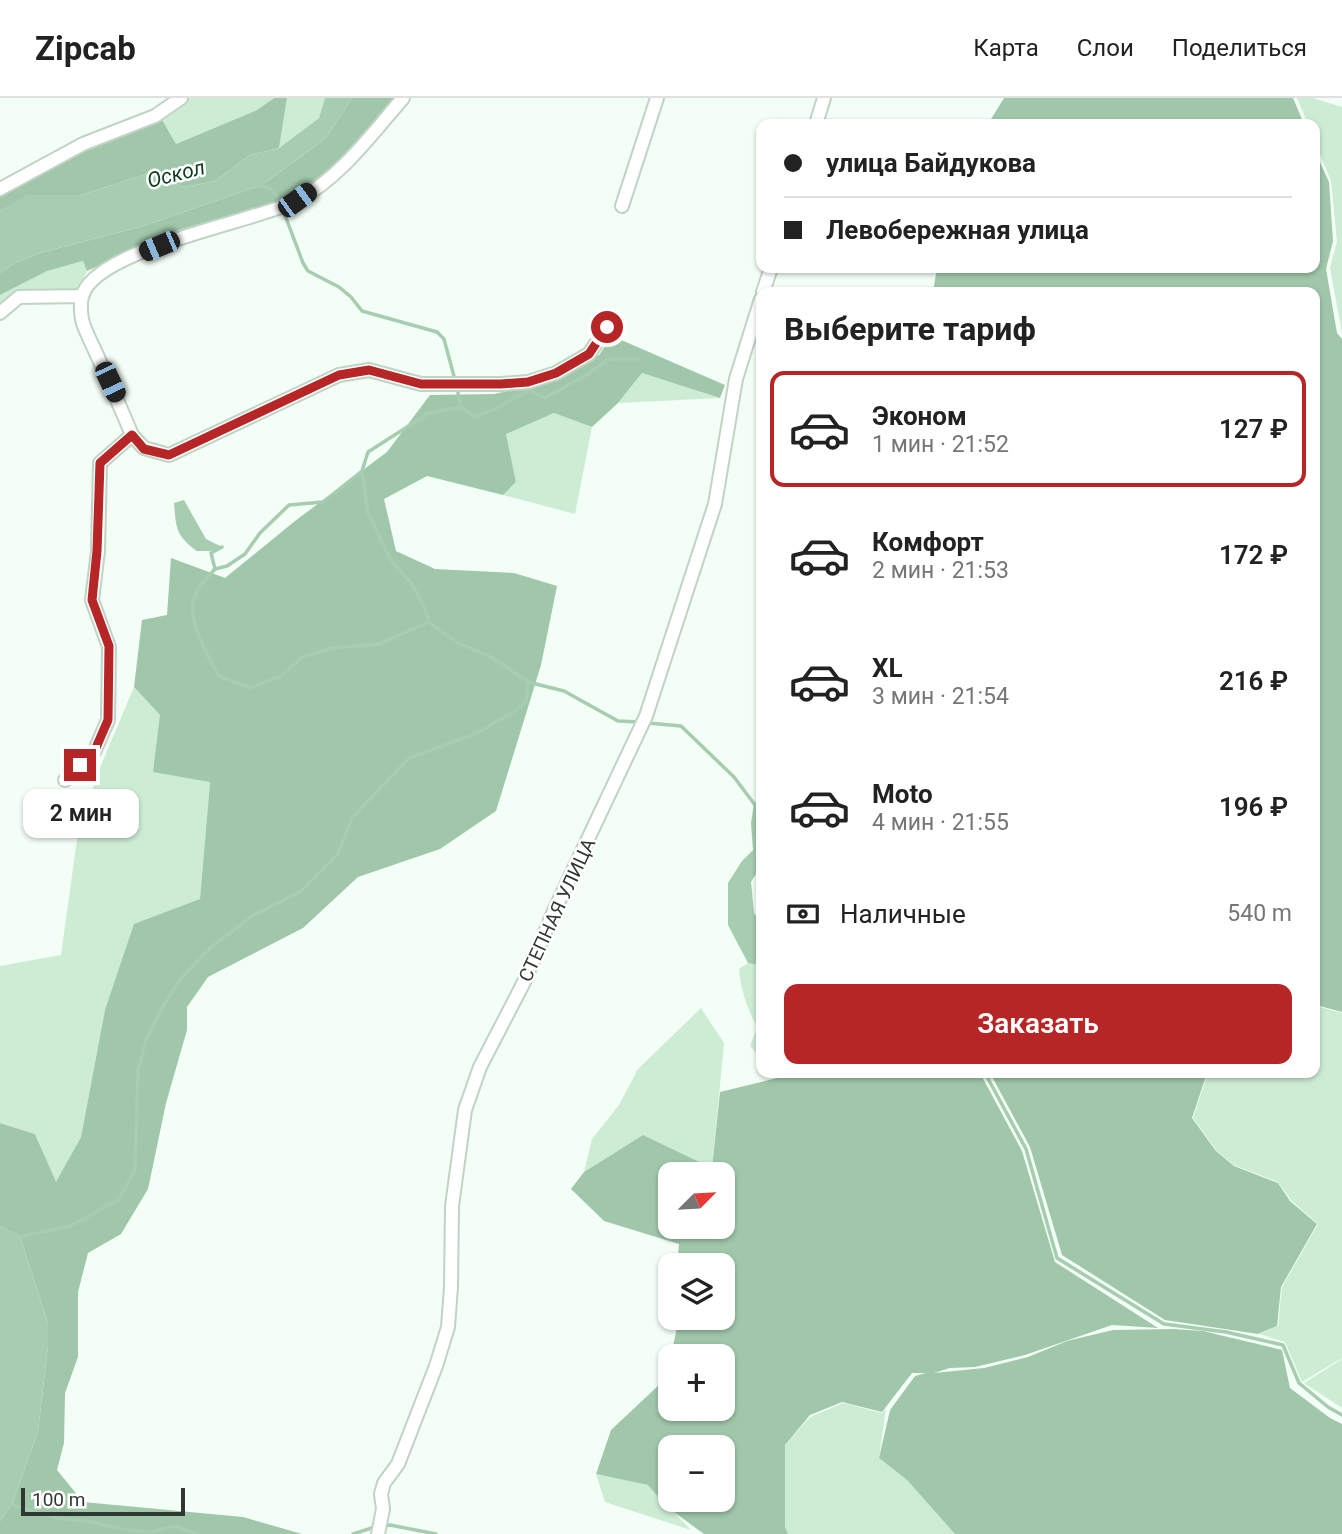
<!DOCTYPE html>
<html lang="ru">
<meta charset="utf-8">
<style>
:root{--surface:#fff;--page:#f2f2f2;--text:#222;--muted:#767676;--line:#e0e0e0;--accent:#b62627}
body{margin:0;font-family:Roboto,sans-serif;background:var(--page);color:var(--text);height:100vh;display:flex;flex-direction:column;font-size:26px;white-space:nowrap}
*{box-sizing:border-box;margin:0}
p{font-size:23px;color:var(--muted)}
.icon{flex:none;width:38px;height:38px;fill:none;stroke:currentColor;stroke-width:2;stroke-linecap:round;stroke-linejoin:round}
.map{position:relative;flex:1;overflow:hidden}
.panel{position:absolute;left:756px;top:189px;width:564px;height:791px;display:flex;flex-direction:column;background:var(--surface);border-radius:14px;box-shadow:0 2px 5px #0004}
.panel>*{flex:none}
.hud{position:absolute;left:756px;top:21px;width:564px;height:154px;border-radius:14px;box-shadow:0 2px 5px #0004;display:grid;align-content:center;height:154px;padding:0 28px;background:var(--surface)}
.needle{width:46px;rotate:66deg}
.controls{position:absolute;left:658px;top:1064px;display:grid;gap:14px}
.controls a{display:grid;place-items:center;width:77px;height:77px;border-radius:14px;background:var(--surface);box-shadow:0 2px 5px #0004;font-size:35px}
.scale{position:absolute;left:21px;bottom:18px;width:164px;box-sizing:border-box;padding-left:7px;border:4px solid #313832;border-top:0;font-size:19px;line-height:24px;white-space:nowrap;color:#313832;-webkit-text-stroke:5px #fff;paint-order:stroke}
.end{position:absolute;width:32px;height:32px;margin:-16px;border:9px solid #b62627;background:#fff;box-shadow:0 0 0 4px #fff}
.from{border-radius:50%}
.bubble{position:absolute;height:49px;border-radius:14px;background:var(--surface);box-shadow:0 2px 5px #0004;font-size:23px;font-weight:600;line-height:49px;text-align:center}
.car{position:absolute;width:21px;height:42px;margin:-21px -10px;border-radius:9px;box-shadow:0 0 5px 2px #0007;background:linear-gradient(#222 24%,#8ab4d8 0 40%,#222 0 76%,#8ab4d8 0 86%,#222 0)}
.hud b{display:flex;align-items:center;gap:24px;height:66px;font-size:26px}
.hud b+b{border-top:2px solid var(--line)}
.hud i{width:18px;height:18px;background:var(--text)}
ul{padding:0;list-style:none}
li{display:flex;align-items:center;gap:21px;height:116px;margin:0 14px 10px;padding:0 14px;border:4px solid transparent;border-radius:14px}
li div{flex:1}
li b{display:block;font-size:26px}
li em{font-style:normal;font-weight:600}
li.selected{border-color:var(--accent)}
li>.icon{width:63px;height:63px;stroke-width:1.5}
h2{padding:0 28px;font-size:32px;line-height:84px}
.pay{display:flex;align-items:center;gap:18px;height:77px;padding:0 28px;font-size:26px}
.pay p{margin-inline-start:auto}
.cta{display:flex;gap:14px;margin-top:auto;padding:14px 28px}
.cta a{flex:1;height:80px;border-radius:14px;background:var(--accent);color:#fff;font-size:28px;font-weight:600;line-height:80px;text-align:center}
header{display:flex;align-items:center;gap:42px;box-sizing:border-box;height:98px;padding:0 35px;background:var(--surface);border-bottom:2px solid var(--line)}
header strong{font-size:33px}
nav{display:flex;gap:38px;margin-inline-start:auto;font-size:24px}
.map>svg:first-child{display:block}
</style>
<header>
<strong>Zipcab</strong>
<nav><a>Карта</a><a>Слои</a><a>Поделиться</a></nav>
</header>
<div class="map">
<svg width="1342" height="1436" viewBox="0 0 1342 1436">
<rect width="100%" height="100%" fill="#f3fef6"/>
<path fill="#cdecd4" d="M 187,0 L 274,0 L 257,12 L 176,46 L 161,20 Z
M 287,0 L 325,0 L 319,20 L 279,50 Z
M 1297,0 L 1313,0 L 1342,9 L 1342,235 L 1330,170 L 1337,143 L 1331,83 L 1314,42 L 1314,26 L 1308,26 Z
M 83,163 L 87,173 L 76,195 L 0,209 L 0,197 L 3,195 L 47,173 Z
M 642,275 L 720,300 L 618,305 Z
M 554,315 L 592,329 L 575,416 L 503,397 L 516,384 L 506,336 Z
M 134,589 L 160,617 L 210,684 L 200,801 L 105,912 L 81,1039 L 56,1085 L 35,1036 L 0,1025 L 0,868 L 61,857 L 78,734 L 99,672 Z
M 761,863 L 761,961 L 750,948 L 757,929 C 747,910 741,893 739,871 L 748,865 L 758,867 Z
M 1316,908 L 1342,915 L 1342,1260 L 1302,1284 L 1285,1244 L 1259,1236 L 1278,1228 L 1282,1189 L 1318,1126 L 1291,1102 L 1278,1084 L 1234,1067 L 1217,1053 L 1193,1020 L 1208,975 L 1314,975 L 1314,911 Z
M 701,910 L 724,945 L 712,1070 L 643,1037 L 584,1074 L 592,1041 L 619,1007 L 638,971 Z
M 1342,1261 L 1342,1310 L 1304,1285 Z
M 843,1305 L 882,1315 L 886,1310 L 879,1360 L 907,1382 L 955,1436 L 788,1436 L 785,1430 L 785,1347 L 810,1319 Z
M 596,1376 L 648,1387 L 691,1432 L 605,1404 Z"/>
<path fill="#a0c7a9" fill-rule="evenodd" d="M 274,0 L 287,0 L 279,50 L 250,57 L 215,83 L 184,89 L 150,75 L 81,97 L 27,98 L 0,113 L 0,96 L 81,52 L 161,20 L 176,46 L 257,12 Z
M 352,0 L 396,0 L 361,42 L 325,75 L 292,100 L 179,132 L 87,173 L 83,163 L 47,173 L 0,197 L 0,175 L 15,165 L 40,155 L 143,128 L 262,87 L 326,40 Z
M 1004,0 L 1293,0 L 1304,26 L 988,26 Z
M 1314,51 L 1329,84 L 1333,143 L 1326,171 L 1337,235 L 1342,241 L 1342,914 L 1316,907 L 1314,909 L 1314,194 L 933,194 L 937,170 L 1314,170 Z
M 612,238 L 725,287 L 720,300 L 642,275 L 618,305 L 592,329 L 554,315 L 506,336 L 516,384 L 503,397 L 427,378 L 384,401 L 396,453 L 435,471 L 514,475 L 557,488 L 541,567 L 496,713 L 440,751 L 358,779 L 303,830 L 208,879 L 187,909 L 187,932 L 166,1005 L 148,1091 L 121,1136 L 88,1155 L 78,1194 L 78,1259 L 65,1295 L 64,1345 L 57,1372 L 83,1404 L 243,1419 L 302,1436 L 0,1436 L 0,1423 L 12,1407 L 38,1333 L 48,1248 L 48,1225 L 20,1138 L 0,1128 L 0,1025 L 35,1036 L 56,1084 L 81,1039 L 105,912 L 134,826 L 200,801 L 210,684 L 153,674 L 160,617 L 134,589 L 142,522 L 167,517 L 171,460 L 225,480 L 295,423 L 387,354 L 430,297 L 494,296 L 559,282 L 599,257 Z
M 798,975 L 980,975 L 1022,1053 L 1055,1164 L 1158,1230 L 1112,1227 L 1025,1257 L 975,1269 L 950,1270 L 934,1275 L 984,1270 L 1028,1259 L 1067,1243 L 1113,1232 L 1173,1231 L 1203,1233 L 1282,1252 L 1290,1290 L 1330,1320 L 1342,1326 L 1342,1436 L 955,1436 L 907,1382 L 879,1360 L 890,1312 L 915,1278 L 926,1275 L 912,1275 L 882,1314 L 842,1304 L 810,1317 L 785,1347 L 785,1429 L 788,1436 L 704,1436 L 667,1409 L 648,1387 L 596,1376 L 611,1332 L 660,1286 L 670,1261 L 670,1311 L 723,1311 L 723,1258 L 671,1258 L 679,1220 L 723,1220 L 723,1167 L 677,1167 L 679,1146 L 604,1123 L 571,1091 L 584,1074 L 643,1037 L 712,1070 L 720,994 ZM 670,1076 L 723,1076 L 723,1129 L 670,1129 ZM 670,1349 L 723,1349 L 723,1402 L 670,1402 Z
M 990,975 L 1207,975 L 1192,1020 L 1216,1053 L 1234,1068 L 1278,1085 L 1290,1103 L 1317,1126 L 1281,1189 L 1277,1228 L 1258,1236 L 1165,1222 L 1062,1157 L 1030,1049 Z"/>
<path fill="#a6cdaf" d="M 325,0 L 352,0 L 326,40 L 262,87 L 143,128 L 40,155 L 15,165 L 0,175 L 0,113 L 27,97 L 81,97 L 150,75 L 184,89 L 215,83 L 250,57 L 279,50 L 319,20 Z
M 184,402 L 206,441 L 222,449 L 211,453 L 197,453 C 176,438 176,430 174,405 Z
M 761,702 L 761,768 L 751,784 L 754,815 L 761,825 L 761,863 L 758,867 L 748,865 L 728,827 L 728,785 L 742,763 L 753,752 L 751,725 L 754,705 Z
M 0,1128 L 20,1138 L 48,1225 L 48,1248 L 38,1333 L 12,1407 L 0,1423 Z"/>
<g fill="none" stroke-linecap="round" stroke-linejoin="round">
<path stroke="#a6cdaf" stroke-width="3.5" d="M 259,87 L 273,92 L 281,105
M 283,112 L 303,165 L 308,173 L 339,189 L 351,199 L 362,213 L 437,234 L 444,241 L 455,282
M 457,290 L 461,309 L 475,319 L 497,310 L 529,292 L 545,300 L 588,276 L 609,261 L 639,261
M 461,309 L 429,315 L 368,354 L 362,373 L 368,415 L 391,463 L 411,485 L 423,506 L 429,524 L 456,544 L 491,559 L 528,584 L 564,593 L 618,623 L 640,624
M 222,449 L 211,455 L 215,471 L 227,468 L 245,456 L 260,435 L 289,407 L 323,404 L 362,373
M 215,471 C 207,480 196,491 193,504 C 189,525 209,561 219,578 L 250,590 L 281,578 L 302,559 L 332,550 L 379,546 L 429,524
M 648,625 L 681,628 L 734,679 L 761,715
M 985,975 L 1026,1051 L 1057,1160 L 1164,1226 L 1226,1234 L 1283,1247 L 1299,1285 L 1328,1309 L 1342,1317
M 19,1139 L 71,1128 L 119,1101 L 135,1071 L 138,973 L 145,944 L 165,905 L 183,878 L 209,851 L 252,818 L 301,793 L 338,756 L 352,720 L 409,660 L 475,636 L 515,613 L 526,604 L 528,584
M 12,1407 L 58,1420 L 92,1424 L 126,1432 L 150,1434 L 174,1428 L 199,1436
M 383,1428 L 390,1427 L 436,1436
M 353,1436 L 375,1429"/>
<defs>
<path id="minor" d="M 403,0 C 372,36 339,81 296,103 C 254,124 93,151 82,199 C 80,205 81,219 83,225 C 87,238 95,251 100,264 C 111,288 122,313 132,337 L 144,350 L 169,357 L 339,277 L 369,272 L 421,286 L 501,286 L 528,284 L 556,275 L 589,256 L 607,229
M 816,26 L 824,0
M 0,91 L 83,46 L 155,18 L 181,0
M 622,108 L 657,0
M 763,194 L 771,170
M 0,215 L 19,199 L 82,198
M 65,682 L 95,652 L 108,622 L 109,549 L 92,502 L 98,453 L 100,365 L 132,337
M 378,1436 L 383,1411 L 381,1396 L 384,1385 L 398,1366 L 436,1268 L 448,1229 L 451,1189 L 452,1108 L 465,1012 L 480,969 L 524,884 L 554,813 L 646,618 L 715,406 L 736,281 L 761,201"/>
</defs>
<use href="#minor" stroke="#c1d3c5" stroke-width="16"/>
<use href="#minor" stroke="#fff" stroke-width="12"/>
</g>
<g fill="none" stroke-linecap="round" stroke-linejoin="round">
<path stroke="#b62627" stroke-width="9" d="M 80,667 L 95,652 L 108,622 L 109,548 L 92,502 L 97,453 L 100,365 L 132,337 L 144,351 L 169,357 L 339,277 L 369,272 L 421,286 L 501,286 L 528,284 L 556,275 L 589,256 L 607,229"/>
</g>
<g text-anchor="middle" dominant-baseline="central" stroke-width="5" stroke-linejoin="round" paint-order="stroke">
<g font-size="19" fill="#313832" stroke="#fff">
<text transform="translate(557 812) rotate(-65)">СТЕПНАЯ УЛИЦА</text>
</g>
<g font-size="21" font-style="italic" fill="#0c3b1e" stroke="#fff">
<text transform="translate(176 76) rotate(-14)">Оскол</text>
</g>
</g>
</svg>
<div class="controls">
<a><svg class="needle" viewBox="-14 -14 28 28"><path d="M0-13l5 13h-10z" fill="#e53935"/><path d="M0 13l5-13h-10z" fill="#767676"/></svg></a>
<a><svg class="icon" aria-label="layers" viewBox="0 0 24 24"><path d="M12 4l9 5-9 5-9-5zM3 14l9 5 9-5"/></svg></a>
<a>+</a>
<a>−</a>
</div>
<div class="scale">100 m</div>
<i class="end from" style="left:607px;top:229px"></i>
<i class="end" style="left:80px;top:667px"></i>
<div class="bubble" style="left:23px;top:691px;width:116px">2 мин</div>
<i class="car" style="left:297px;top:102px;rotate:54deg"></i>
<i class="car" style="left:159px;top:148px;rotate:247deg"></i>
<i class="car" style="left:110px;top:284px;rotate:155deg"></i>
<div class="hud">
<b><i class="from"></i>улица Байдукова</b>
<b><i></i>Левобережная улица</b>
</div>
<section class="panel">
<h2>Выберите тариф</h2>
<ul>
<li class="selected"><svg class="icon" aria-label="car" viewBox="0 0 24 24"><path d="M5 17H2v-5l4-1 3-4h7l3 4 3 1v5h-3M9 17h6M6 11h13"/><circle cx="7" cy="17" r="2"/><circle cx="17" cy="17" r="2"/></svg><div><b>Эконом</b><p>1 мин · 21:52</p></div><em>127 ₽</em></li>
<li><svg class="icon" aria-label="car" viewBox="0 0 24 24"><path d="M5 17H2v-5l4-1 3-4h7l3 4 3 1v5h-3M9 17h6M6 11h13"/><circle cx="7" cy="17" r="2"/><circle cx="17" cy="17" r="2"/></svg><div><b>Комфорт</b><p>2 мин · 21:53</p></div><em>172 ₽</em></li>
<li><svg class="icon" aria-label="car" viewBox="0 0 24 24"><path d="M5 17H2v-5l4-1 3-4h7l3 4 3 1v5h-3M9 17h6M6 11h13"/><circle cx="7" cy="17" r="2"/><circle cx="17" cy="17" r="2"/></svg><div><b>XL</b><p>3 мин · 21:54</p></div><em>216 ₽</em></li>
<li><svg class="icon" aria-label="car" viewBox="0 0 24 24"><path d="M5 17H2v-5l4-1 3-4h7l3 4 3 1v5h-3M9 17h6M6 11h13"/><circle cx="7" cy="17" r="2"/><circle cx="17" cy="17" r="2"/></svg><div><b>Moto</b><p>4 мин · 21:55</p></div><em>196 ₽</em></li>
</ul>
<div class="pay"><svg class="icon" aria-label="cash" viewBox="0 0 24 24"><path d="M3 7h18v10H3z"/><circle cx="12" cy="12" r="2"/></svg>Наличные<p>540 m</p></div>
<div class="cta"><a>Заказать</a></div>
</section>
</div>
